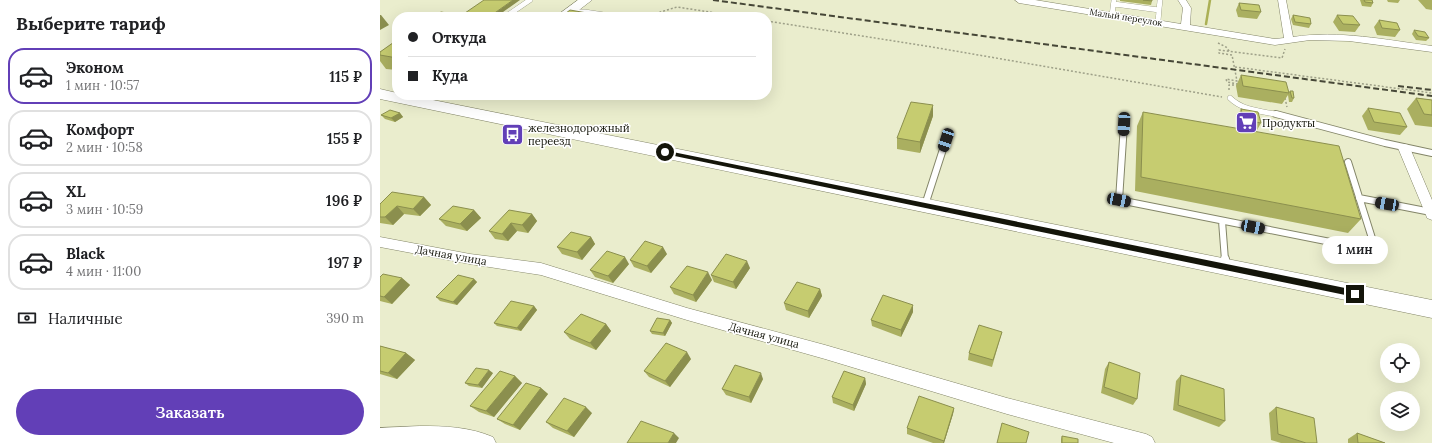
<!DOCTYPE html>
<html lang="ru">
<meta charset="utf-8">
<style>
:root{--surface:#fff;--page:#f6f6f6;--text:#202124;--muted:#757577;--line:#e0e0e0;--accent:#623fb7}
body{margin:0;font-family:Lora,serif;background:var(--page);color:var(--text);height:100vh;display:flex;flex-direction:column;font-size:15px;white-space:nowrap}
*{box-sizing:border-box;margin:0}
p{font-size:13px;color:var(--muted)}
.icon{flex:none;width:22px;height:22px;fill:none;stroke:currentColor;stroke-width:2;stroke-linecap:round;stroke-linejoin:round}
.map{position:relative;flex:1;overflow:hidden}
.panel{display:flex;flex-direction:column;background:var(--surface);width:380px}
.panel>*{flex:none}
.hud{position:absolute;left:12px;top:12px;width:380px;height:88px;border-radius:16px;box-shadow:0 4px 16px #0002;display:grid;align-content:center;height:88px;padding:0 16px;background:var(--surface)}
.controls{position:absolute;left:1000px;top:343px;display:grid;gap:8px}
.controls a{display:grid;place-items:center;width:40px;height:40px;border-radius:50%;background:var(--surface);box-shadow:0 4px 16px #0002;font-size:20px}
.end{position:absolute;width:18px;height:18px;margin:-9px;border:5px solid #14150a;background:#fff;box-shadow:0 0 0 2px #fff}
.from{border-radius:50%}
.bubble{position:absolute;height:28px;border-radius:14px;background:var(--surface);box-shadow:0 4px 16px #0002;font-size:13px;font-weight:600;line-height:28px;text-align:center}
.car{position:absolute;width:12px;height:24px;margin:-12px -6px;border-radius:5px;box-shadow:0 0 3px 1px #0007;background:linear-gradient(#222 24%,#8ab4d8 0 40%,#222 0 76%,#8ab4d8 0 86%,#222 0)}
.hud b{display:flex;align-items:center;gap:14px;height:38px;font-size:15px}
.hud b+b{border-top:1px solid var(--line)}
.hud i{width:10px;height:10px;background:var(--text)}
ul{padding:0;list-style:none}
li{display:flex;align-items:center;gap:12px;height:56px;margin:0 8px 6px;padding:0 8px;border:2px solid var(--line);border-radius:16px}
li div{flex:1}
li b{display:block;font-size:15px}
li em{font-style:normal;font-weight:600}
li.active{border-color:var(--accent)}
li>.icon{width:36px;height:36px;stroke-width:1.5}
h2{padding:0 16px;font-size:18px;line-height:48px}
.pay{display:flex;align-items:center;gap:10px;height:44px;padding:0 16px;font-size:15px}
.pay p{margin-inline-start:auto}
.action{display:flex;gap:8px;margin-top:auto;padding:8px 16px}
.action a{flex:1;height:46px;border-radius:24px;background:var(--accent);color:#fff;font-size:16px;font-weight:600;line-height:46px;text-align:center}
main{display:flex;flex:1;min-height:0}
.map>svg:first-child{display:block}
</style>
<main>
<section class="panel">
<h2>Выберите тариф</h2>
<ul>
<li class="active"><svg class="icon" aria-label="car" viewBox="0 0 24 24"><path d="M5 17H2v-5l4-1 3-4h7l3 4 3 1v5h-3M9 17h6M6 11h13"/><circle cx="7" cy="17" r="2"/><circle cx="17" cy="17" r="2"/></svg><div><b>Эконом</b><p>1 мин · 10:57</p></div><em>115 ₽</em></li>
<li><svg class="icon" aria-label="car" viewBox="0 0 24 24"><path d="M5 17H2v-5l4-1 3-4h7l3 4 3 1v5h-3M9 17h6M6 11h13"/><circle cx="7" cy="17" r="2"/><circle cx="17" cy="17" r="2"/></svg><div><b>Комфорт</b><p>2 мин · 10:58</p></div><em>155 ₽</em></li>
<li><svg class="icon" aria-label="car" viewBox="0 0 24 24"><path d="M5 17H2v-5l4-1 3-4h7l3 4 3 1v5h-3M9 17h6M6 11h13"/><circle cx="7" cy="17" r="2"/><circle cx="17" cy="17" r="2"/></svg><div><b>XL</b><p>3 мин · 10:59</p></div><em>196 ₽</em></li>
<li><svg class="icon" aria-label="car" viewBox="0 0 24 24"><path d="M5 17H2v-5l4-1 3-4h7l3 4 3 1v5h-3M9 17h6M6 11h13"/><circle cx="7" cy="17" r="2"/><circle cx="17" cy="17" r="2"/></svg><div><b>Black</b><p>4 мин · 11:00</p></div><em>197 ₽</em></li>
</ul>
<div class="pay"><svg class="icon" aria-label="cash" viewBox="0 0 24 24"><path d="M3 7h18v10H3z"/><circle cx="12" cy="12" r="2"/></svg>Наличные<p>390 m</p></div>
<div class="action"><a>Заказать</a></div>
</section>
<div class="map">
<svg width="1052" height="443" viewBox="0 0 1052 443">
<rect width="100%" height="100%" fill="#eaedcd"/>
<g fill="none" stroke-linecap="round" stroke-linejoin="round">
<path stroke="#abb055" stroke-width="2.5" d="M 826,24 L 830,0"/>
<defs>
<path id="lane-far2" d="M 734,4 L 779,10 L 778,22
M 779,10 L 780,0
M 189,12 L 205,12 L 238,17
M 732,15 L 734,0
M 125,17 L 150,0
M 850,98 C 863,111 882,111 900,115"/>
<path id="lane-far1" d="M 896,114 L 1005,143 L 1052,153
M 744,124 L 739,200 L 996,251 L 968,162
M 979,198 L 1051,212
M 545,205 L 566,140
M 842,221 L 845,260"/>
<path id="lane" d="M 845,259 L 846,267"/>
<path id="street" d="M 635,0 L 655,0 L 801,24 L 803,8 L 798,0 L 806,0 L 811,8 L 810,25 L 895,39 L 904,38 L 898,0 L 906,0 L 913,37 C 959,30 1006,40 1052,46 L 1052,52 L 969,41 L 930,40 L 895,45 L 639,3 Z
M 1024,144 L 1028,145 L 1030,148 L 1052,200 L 1052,220 L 1047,218 L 1046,215 L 1018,148 L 1020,145 Z
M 0,237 L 90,254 L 161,263 L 307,308 L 445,345 L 627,398 L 766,434 L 772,437 L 775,443 L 734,443 L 627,414 L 445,359 L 307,320 L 161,275 L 90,264 L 0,247 Z
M 40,426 C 65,426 90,427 113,437 L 116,443 L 0,443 L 0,428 Z"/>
<path id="secondary" d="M 198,0 L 212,0 L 190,17 L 175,17 Z
M 0,89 L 17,93 L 17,95 L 28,95 L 1052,300 L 1052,318 L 0,99 Z"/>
</defs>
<use href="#lane-far2" stroke="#838568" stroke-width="5.5"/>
<use href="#lane-far1" stroke="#838568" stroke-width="8"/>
<use href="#lane" stroke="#838568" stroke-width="10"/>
<use href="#street" stroke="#838568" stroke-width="1"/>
<use href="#secondary" stroke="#838568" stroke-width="1"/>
<path stroke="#9ea088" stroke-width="1.5" stroke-dasharray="2 2" stroke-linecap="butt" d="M 264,17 L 297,7 L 362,17
M 387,21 L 552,47 L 842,97
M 838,43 L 846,47 L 850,52
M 855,67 L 1052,93
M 858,84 L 847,82 L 846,79 L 857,81 L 852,55 L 839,53 L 839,50 L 902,58 L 905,49
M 849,90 L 849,85 L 858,85
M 905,98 L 907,107"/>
<use href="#lane-far2" stroke="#fff" stroke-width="5"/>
<use href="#lane-far1" stroke="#fff" stroke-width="6"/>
<use href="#lane" stroke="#fff" stroke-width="8"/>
<use href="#street" fill="#fff" fill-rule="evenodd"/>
<use href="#secondary" fill="#fff" fill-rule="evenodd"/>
<path stroke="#464737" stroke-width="2" stroke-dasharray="6 3" stroke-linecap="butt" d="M 333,0 L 1052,96
M 1018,86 L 1052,90"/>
</g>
<path fill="#aaaf60" d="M 740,0 L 772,0 L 772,1 L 771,5 L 740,1 Z
M 980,0 L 992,0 L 993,3 L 991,7 L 982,6 Z
M 1007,0 L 1020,0 L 1018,3 L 1008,2 Z
M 1038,0 L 1052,0 L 1052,10 L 1046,9 Z
M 859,3 L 881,12 L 877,19 L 858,17 L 856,10 Z
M 85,13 L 116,17 L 87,17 Z
M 913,15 L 931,24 L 929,28 L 913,25 L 911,19 Z
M 957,15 L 980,25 L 975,32 L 959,31 L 953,22 Z
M 999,20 L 1020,30 L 1015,37 L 997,35 L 994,27 Z
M 1034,30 L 1049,38 L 1046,41 L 1036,40 L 1032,34 Z
M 17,40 L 17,70 L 6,69 L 0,61 L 0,52 Z
M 861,75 L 909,92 L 910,91 L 914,98 L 912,102 L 909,102 L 908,95 L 902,104 L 858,97 L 856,86 Z
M 1036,98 L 1052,100 L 1052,127 L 1035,125 L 1027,109 Z
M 988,108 L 1027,127 L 1020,135 L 988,130 L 982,116 Z
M 861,109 L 881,123 L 877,130 L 859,128 L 857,117 Z
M 763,112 L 981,219 L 968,233 L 755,191 L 757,126 Z
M 20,113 L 23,117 L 15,122 L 5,119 L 1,115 Z
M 553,116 L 540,153 L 517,149 L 517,138 Z
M 44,197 L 51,205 L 40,216 L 24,214 L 13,225 L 0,223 L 0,204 Z
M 94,210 L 101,218 L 87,231 L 66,226 L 59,219 Z
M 152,214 L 157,221 L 148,233 L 137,231 L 128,241 L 115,239 L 109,231 Z
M 211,237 L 215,244 L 202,260 L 182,254 L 177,247 Z
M 287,254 L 271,273 L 254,267 L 250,260 Z
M 249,264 L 233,283 L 215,277 L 210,270 Z
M 370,268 L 356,289 L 334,282 L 331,275 Z
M 0,277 L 22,278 L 30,285 L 12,304 L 0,301 Z
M 94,279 L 97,282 L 77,305 L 60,301 L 56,297 Z
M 332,280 L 316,302 L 294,294 L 290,287 Z
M 440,289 L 442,296 L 429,318 L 406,310 L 404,303 Z
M 154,306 L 157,310 L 141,331 L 117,326 L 114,323 Z
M 533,312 L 521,337 L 492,326 L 491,320 Z
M 290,320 L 292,323 L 285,336 L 272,334 L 270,331 Z
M 226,324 L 231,331 L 216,350 L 190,339 L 184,332 Z
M 622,332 L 612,367 L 588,360 L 589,353 Z
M 0,346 L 26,353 L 35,360 L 17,379 L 0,374 Z
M 311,359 L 290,387 L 269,377 L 264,371 Z
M 729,362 L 757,399 L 753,405 L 721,393 L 725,369 Z
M 113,373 L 102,388 L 89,386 L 85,383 Z
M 801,375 L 845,421 L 839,427 L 793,410 L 796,381 Z
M 135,376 L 142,383 L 114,417 L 99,412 L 90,406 Z
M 485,378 L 486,384 L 474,411 L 453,403 L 452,397 Z
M 383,379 L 371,403 L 346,395 L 342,389 Z
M 161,388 L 168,394 L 140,430 L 125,424 L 117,419 Z
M 896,407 L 937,443 L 901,443 L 891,440 L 889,413 Z
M 574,408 L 573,414 L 564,443 L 553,443 L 527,434 L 527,428 Z
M 212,413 L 194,437 L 173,428 L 166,422 Z
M 977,433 L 1005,443 L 968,443 L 968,439 Z
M 682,436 L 698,443 L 681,443 L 681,439 Z"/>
<path fill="#8b8f4e" d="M 133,0 L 140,0 L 116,17 L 109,17 Z
M 0,15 L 1,15 L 9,25 L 0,30 Z
M 553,105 L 553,116 L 540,153 L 540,142 Z
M 20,113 L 23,117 L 15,122 L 11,118 Z
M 44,197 L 51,205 L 40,216 L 33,209 Z
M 17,206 L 24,214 L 13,225 L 5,217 Z
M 94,210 L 101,218 L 87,231 L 80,224 Z
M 152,214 L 157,221 L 148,233 L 142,225 Z
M 131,223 L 137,231 L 128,241 L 122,234 Z
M 211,237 L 215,244 L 202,260 L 197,252 Z
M 283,247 L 287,254 L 271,273 L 267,266 Z
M 245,257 L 249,264 L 233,283 L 228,276 Z
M 367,261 L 370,268 L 356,289 L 353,282 Z
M 328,272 L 332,280 L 316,302 L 313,295 Z
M 22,278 L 30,285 L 12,304 L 4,297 Z
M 94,279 L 97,282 L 77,305 L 73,302 Z
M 440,289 L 442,296 L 429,318 L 428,311 Z
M 533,305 L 533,312 L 521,337 L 521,330 Z
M 154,306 L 157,310 L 141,331 L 137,328 Z
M 290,320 L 292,323 L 285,336 L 283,333 Z
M 226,324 L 231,331 L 216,350 L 210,343 Z
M 307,352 L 311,359 L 290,387 L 285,381 Z
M 26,353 L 35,360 L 17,379 L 8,373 Z
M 109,370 L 113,373 L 102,388 L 98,385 Z
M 381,373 L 383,379 L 371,403 L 369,397 Z
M 135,376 L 142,383 L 114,417 L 106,411 Z
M 485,378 L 486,384 L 474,411 L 473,405 Z
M 161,388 L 168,394 L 140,430 L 133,425 Z
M 206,407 L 212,413 L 194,437 L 187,431 Z
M 574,408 L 573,414 L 564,443 L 563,443 Z
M 294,433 L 299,438 L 296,443 L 288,443 Z"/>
<path fill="#c6cc70" stroke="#8b8f4e" d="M 104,0 L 133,0 L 109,17 L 85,13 Z
M 763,0 L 772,0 L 772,1 Z
M 984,0 L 992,0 L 993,3 L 985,2 Z
M 859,3 L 879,5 L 881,12 L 861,10 Z
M 190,10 L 224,16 L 223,17 L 181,17 Z
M 61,12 L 84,16 L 82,17 L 53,17 Z
M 913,15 L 930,18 L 931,24 L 915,22 Z
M 957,15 L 973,16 L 980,25 L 963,24 Z
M 999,20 L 1017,23 L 1020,30 L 1002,28 Z
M 1034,30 L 1045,32 L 1049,38 L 1038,36 Z
M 17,40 L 17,58 L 0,55 L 0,52 Z
M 861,75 L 906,82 L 909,93 L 863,86 Z
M 910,91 L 913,91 L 914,98 L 912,98 Z
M 1036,98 L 1052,100 L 1052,115 L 1044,114 Z
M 531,102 L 553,105 L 540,142 L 517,138 Z
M 988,108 L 1020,113 L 1027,127 L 994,122 Z
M 861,109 L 878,112 L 881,123 L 864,120 Z
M 10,110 L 20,113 L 11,118 L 1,115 Z
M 763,112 L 959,146 L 981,219 L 761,177 Z
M 12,192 L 44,197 L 33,209 L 17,206 L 5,217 L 0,217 L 0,204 Z
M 73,206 L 94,210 L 80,224 L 59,219 Z
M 129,210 L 152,214 L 142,225 L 131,223 L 122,234 L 109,231 Z
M 191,232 L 211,237 L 197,252 L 177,247 Z
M 265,241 L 283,247 L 267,266 L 250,260 Z
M 227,251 L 245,257 L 228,276 L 210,270 Z
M 346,254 L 367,261 L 353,282 L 331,275 Z
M 307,266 L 328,272 L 313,295 L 290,287 Z
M 3,274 L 22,278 L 4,297 L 0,296 L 0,277 Z
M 78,275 L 94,279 L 73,302 L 56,297 Z
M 417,282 L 440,289 L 428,311 L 404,303 Z
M 503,295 L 533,305 L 521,330 L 491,320 Z
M 131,301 L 154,306 L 137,328 L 114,323 Z
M 201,314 L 226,324 L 210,343 L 184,332 Z
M 277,318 L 290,320 L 283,333 L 270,331 Z
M 599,325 L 622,332 L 613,360 L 589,353 Z
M 286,343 L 307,352 L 285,381 L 264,371 Z
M 0,346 L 26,353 L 8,373 L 0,371 Z
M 729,362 L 760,373 L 757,399 L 724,387 Z
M 355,365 L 381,373 L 369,397 L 342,389 Z
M 96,368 L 109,370 L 98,385 L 85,383 Z
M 120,371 L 135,376 L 106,411 L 90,406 Z
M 464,371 L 485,378 L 473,405 L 452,397 Z
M 801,375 L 844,389 L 845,421 L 798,405 Z
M 146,383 L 161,388 L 133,425 L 117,419 Z
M 539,396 L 574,408 L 564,441 L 527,428 Z
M 184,398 L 206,407 L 187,431 L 166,422 Z
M 896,407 L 934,418 L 937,443 L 926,443 L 898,434 Z
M 261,421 L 294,433 L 288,443 L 247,443 Z
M 622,423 L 649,432 L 646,443 L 617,443 Z
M 977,433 L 1005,443 L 978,443 Z
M 682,436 L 698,439 L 698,443 L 682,443 Z"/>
<path fill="#14150a" d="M 283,150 L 975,290 L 979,294 L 975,297 L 285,154 L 283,153 Z"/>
<defs>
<symbol id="supermarket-square" viewBox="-11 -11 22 22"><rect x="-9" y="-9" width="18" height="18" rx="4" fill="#623fb7" stroke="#fff"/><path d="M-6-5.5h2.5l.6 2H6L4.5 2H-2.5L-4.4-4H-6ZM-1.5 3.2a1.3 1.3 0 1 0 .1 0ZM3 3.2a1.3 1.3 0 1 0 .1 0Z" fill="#fff"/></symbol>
<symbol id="bus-square" viewBox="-11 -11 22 22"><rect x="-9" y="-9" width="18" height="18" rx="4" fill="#623fb7" stroke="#fff"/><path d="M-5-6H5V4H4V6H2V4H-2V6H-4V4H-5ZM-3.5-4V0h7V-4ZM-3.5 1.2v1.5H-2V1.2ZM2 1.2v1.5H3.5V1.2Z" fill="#fff"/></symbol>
</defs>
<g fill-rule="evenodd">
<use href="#supermarket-square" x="854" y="110" width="25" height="25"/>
<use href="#bus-square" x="120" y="122" width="25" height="25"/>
</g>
<g text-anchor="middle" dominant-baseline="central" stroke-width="3" stroke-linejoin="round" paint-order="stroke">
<g font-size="9" fill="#14150a" stroke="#fff">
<text transform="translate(746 17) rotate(9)">Малый переулок</text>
</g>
<g font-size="11" fill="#14150a" stroke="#fff" text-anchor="start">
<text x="882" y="123">Продукты</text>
<text x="148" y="128">железнодорожный<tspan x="148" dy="13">переезд</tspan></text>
</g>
<g font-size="11" fill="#14150a" stroke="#fff">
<text transform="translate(71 255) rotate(10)">Дачная улица</text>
<text transform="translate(384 335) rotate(15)">Дачная улица</text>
</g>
</g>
</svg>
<div class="controls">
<a><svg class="icon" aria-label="locate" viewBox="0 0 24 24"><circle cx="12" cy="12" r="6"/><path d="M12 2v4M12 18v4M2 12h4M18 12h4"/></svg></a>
<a><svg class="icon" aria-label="layers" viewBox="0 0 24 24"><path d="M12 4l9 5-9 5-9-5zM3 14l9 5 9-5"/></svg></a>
</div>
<i class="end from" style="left:285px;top:152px"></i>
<i class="end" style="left:975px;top:294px"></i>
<div class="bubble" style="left:942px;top:236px;width:66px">1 мин</div>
<i class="car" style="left:744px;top:124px;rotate:183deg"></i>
<i class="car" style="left:566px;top:140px;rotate:198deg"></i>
<i class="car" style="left:739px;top:200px;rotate:101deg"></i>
<i class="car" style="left:1007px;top:204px;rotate:280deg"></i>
<i class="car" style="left:873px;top:227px;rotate:101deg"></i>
<div class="hud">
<b><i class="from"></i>Откуда</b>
<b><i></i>Куда</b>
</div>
</div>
</main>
